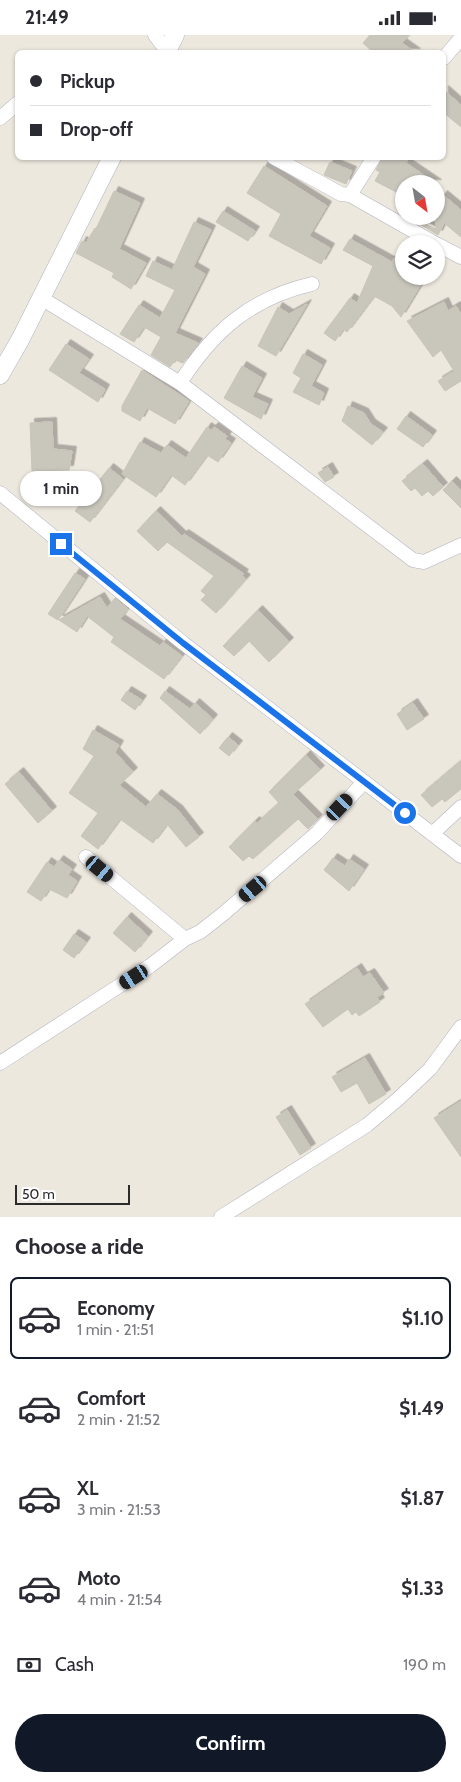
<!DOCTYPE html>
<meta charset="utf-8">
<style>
:root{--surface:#fff;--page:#f7f7f7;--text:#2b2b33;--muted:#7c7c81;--line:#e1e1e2;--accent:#111827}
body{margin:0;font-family:Cabin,sans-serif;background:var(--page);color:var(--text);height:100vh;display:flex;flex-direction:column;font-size:19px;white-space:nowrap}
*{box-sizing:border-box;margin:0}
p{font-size:16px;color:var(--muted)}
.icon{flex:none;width:28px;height:28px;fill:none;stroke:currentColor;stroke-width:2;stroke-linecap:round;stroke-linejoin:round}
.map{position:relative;height:1182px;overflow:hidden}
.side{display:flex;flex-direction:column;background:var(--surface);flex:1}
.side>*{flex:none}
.guide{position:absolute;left:15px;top:15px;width:431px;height:110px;border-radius:8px;box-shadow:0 1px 4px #0004;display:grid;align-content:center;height:110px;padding:0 15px;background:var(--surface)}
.needle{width:32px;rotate:149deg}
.controls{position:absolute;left:395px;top:140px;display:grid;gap:10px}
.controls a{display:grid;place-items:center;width:50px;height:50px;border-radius:50%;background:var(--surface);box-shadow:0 1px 4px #0004;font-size:25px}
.scale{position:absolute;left:15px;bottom:12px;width:115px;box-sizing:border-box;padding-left:5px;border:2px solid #2b2b2b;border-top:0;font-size:14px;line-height:18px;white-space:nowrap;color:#2b2b2b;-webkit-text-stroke:4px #fff;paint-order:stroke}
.end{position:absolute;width:22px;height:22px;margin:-11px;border:6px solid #1a73e8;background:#fff;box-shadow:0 0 0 2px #fff}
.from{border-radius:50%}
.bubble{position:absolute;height:35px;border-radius:18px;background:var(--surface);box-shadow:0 1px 4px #0004;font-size:16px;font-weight:700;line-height:35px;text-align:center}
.car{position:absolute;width:15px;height:30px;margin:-15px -8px;border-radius:6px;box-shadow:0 0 4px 1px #0007;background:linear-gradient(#222 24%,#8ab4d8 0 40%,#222 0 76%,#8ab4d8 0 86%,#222 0)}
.guide b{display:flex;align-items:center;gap:18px;height:48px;font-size:19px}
.guide b+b{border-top:1px solid var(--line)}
.guide i{width:12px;height:12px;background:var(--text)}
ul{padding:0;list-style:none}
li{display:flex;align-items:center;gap:15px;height:82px;margin:0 10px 8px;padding:0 5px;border:2px solid transparent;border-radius:8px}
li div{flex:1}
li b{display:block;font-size:19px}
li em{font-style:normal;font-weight:700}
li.on{border-color:var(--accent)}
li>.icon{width:45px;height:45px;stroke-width:1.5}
h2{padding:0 15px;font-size:22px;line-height:60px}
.pay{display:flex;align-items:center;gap:12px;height:55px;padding:0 15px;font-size:19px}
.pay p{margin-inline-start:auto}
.action{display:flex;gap:10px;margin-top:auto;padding:10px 15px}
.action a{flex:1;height:58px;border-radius:30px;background:var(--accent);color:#fff;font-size:20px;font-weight:700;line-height:58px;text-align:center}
.status{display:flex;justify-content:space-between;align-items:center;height:35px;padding:0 25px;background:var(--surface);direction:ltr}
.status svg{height:14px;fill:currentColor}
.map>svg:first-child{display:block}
</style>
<div class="status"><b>21:49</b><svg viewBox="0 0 49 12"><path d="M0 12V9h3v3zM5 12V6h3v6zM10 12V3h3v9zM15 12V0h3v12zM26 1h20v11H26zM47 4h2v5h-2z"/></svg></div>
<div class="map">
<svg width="461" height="1182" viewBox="0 0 461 1182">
<defs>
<filter id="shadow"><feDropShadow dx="4.5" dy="-4.5" stdDeviation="0" flood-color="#0004"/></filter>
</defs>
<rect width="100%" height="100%" fill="#ede8de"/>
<path fill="#c9c6bc" stroke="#c9c4b7" filter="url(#shadow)" d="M 370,0 L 409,0 L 402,8 L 416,18 L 374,18 L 363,8 Z
M 444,55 L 461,70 L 461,92 L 444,78 Z
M 383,122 L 409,122 L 406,128 L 437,149 L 404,149 L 404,161 L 375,146 L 380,137 L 376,135 Z
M 330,127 L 352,136 L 346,149 L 324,140 Z
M 264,131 L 327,171 L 309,201 L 330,213 L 321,229 L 269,201 L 281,179 L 247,158 Z
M 114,156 L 140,168 L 119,214 L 146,228 L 131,254 L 112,242 L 114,238 L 76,218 L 82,206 L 86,208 L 95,193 L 96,194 Z
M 443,160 L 461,175 L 461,202 L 444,188 L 438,200 L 418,188 L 419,186 L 436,194 L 436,169 Z
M 223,176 L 255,196 L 248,206 L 216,187 Z
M 194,187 L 211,195 L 193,232 L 205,239 L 175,298 L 198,308 L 183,328 L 175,325 L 170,332 L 151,320 L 161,302 L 144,292 L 134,307 L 120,299 L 139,270 L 160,283 L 175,255 L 146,241 L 153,226 L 172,235 Z
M 350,204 L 392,227 L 394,223 L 404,229 L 404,241 L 426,241 L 401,282 L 392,271 L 374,261 L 347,297 L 343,294 L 335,306 L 324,298 L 350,263 L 357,268 L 373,231 L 343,215 Z
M 444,267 L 448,276 L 456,271 L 461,279 L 461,346 L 445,356 L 438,346 L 454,336 L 441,315 L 433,322 L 407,286 Z
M 307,269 L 276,321 L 258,311 L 278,272 L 289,279 Z
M 66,309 L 89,324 L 79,338 L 105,354 L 98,367 L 49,335 Z
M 303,319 L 322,330 L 311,351 L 324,358 L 319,370 L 293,357 L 301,343 L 293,338 Z
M 242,331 L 262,343 L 252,362 L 268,369 L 261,384 L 224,363 Z
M 142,335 L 189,366 L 175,389 L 147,373 L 140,386 L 122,376 L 122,371 Z
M 348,371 L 364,378 L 371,389 L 383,397 L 372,410 L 342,386 Z
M 406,381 L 432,400 L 423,412 L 397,394 Z
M 52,387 L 53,414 L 72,416 L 69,435 L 32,436 L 30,388 Z
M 207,392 L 211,395 L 214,392 L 227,401 L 225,404 L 231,408 L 218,427 L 207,420 L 185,450 L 171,440 L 156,462 L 122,439 L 140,407 L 161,418 L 167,410 L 186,423 Z
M 423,429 L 443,452 L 433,461 L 428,456 L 422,461 L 415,453 L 411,456 L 402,446 Z
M 328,432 L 334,442 L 325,447 L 318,438 Z
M 109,433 L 123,444 L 90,487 L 75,476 Z
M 452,446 L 461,455 L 461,473 L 443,455 Z
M 156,476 L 182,501 L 184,499 L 244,539 L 242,541 L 246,544 L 216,578 L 201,565 L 206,560 L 201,556 L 214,541 L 167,507 L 158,516 L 137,496 Z
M 75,538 L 85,544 L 58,585 L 48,579 Z
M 100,562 L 107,573 L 115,563 L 128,574 L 120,584 L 160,611 L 163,607 L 182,621 L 164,644 L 111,607 L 114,602 L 87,581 L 77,597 L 59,585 Z
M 258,575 L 289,607 L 269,627 L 249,606 L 234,621 L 223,611 Z
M 127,656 L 142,665 L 135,675 L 121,665 Z
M 165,656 L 190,674 L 195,668 L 213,684 L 200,699 L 160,663 Z
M 413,668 L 424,684 L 407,695 L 397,679 Z
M 93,695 L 119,710 L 115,717 L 133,737 L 119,750 L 146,772 L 157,759 L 178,775 L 199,802 L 186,812 L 167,789 L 153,808 L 120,784 L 98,814 L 81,801 L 98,778 L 69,758 L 94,721 L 83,714 Z
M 228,702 L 238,710 L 229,721 L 219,713 Z
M 306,720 L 320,735 L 293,759 L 318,784 L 308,794 L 298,784 L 253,824 L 249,821 L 243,826 L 229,812 L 255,786 L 257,788 L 279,768 L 269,757 Z
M 461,726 L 461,754 L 445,767 L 442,764 L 432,772 L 421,760 Z
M 19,737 L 52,776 L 38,788 L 5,749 Z
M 333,823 L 345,831 L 349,824 L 364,834 L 349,856 L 324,835 Z
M 59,825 L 72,834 L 68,840 L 77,846 L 67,863 L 49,854 L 41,866 L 27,857 L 47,827 L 54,832 Z
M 127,882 L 148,901 L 135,917 L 113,898 Z
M 74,899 L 86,907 L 74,923 L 63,915 Z
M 357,933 L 363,942 L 370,938 L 384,958 L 377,962 L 380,967 L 359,981 L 356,977 L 352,980 L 348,974 L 323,992 L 305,969 Z
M 365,1023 L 386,1059 L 369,1069 L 357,1048 L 341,1057 L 332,1042 Z
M 461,1066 L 461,1122 L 434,1083 Z
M 287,1075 L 311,1113 L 300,1120 L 276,1082 Z"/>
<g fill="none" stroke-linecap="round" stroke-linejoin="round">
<defs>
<path id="minor" d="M 155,0 L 167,16
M 444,23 L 461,3
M 0,83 L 18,68
M 273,122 L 341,159 L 350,160 L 436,209
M 350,160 L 374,122
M 436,209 L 461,222
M 41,263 L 180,348 C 213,296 251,263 312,249
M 180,348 L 413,525 L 424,527 L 461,510
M 0,458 L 183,608 L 461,821
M 432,799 L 461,772
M 86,822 L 185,904
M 0,1028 L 150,931 L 185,904 L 200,897 L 223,879 L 317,798 L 364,747
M 221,1182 L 367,1090 L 398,1064 L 430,1034 L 461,992"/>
<path id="tertiary" d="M 166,18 L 175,0
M 0,340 L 20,305 L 112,122"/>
</defs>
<use href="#minor" stroke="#b1b2bf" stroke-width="15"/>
<use href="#tertiary" stroke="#b1b2bf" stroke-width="19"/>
<use href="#minor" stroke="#fff" stroke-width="14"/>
<use href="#tertiary" stroke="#fff" stroke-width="18"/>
</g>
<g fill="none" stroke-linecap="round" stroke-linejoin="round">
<path stroke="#1a73e8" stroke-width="6" d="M 61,509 L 183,608 L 405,778"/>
</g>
</svg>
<div class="controls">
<a><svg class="needle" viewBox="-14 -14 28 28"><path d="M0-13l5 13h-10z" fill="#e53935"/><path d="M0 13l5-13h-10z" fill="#7c7c81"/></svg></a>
<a><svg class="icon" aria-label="layers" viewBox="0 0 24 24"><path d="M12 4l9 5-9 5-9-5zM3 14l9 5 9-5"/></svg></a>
</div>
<div class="scale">50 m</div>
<i class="end from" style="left:405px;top:778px"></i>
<i class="end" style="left:61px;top:509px"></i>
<div class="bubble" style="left:20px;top:436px;width:82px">1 min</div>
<i class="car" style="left:340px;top:772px;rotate:43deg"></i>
<i class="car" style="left:100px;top:834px;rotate:130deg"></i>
<i class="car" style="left:253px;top:854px;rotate:230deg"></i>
<i class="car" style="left:134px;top:942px;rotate:237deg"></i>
<div class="guide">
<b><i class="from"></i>Pickup</b>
<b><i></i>Drop-off</b>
</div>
</div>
<section class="side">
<h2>Choose a ride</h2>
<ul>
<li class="on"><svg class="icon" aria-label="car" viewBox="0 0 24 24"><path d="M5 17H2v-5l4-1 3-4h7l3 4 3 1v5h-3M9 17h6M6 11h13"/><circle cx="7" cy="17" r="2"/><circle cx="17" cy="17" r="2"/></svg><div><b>Economy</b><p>1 min · 21:51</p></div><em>$1.10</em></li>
<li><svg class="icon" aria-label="car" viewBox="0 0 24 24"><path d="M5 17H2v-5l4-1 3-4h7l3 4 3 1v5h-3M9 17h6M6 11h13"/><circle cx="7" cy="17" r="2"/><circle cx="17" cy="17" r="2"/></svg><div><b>Comfort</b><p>2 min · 21:52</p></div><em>$1.49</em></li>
<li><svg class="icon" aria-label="car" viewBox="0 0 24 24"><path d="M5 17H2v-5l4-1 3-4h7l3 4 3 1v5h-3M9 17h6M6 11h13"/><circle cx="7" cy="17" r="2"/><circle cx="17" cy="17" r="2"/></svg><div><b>XL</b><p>3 min · 21:53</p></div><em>$1.87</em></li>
<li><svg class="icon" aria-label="car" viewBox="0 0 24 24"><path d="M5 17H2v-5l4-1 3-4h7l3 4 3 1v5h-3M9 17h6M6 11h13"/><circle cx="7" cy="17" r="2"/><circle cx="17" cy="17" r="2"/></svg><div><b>Moto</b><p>4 min · 21:54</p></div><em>$1.33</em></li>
</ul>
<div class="pay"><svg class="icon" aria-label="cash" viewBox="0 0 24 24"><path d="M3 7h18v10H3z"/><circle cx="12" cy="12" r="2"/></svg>Cash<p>190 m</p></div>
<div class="action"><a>Confirm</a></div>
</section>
